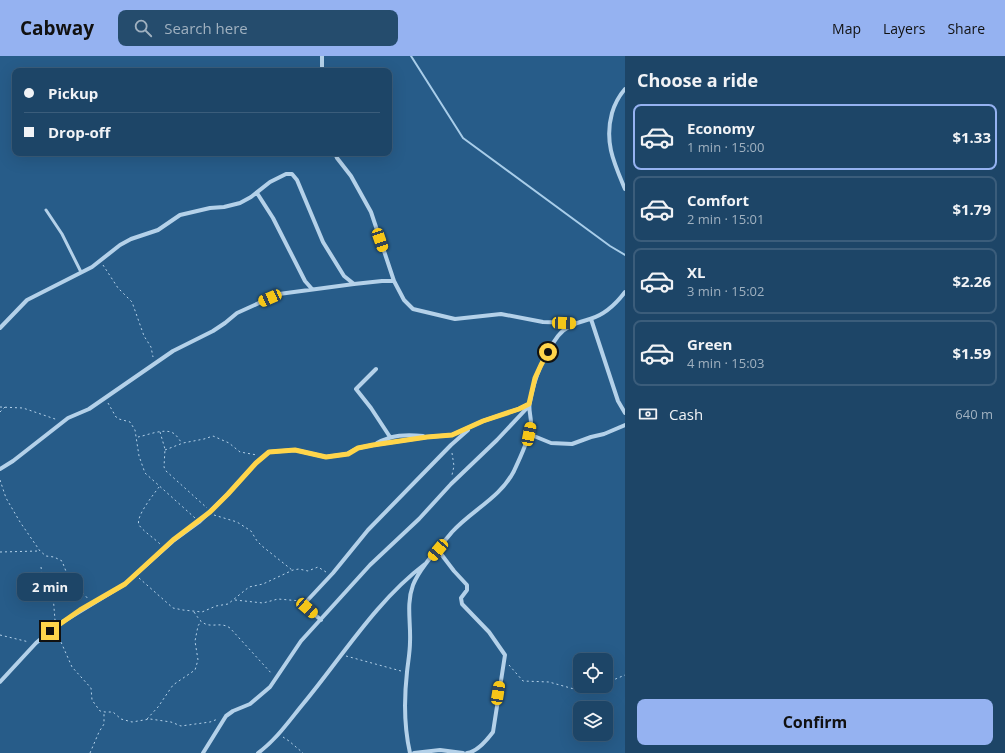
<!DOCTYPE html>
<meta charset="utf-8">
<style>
:root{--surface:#1d4567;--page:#254c6d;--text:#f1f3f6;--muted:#a0b1c0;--line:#3b5d7b;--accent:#95b2f1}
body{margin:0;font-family:"Open Sans",sans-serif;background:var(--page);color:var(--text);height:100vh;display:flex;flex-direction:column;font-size:15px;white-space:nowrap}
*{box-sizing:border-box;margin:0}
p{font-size:13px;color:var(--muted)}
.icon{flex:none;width:22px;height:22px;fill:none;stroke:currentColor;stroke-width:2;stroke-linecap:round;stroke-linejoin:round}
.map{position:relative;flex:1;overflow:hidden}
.panel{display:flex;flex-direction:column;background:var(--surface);width:380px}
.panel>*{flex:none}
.hud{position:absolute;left:12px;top:12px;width:380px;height:88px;border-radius:8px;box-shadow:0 4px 16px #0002,0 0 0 1px var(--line);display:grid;align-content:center;height:88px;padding:0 12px;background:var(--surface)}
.tools{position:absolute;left:573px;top:597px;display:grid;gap:8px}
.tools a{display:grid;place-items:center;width:40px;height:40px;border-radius:8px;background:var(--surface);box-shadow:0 4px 16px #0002,0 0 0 1px var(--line);font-size:20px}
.end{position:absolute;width:18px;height:18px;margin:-9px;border:5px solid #ffd54a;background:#111;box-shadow:0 0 0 2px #111}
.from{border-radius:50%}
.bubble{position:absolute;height:28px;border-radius:8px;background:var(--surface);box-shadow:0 4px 16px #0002,0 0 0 1px var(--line);font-size:13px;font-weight:700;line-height:28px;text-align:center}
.car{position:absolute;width:12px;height:24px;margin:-12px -6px;border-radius:5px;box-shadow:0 0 3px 1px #0007;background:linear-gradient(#f5c518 24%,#345 0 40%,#f5c518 0 76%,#345 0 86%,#f5c518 0)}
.hud b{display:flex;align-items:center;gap:14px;height:38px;font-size:15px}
.hud b+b{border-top:1px solid var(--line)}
.hud i{width:10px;height:10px;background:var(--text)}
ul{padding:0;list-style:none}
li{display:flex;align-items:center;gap:12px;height:66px;margin:0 8px 6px;padding:0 4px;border:2px solid var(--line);border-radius:8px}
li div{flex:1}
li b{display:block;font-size:15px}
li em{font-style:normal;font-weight:700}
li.active{border-color:var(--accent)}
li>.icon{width:36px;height:36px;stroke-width:1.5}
h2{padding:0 12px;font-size:18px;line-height:48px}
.pay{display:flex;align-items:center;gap:10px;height:44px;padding:0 12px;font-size:15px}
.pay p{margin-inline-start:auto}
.cta{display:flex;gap:8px;margin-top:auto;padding:8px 12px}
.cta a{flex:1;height:46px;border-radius:8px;background:var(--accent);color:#111;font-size:16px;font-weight:700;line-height:46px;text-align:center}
header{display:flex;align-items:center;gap:24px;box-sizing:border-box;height:56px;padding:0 20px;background:var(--accent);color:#111}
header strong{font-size:19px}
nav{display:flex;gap:22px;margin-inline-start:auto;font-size:14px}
.search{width:280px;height:36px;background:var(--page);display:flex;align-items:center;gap:10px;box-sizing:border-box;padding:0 14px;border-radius:8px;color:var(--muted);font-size:15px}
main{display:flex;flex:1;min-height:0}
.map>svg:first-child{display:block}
</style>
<header>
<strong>Cabway</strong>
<div class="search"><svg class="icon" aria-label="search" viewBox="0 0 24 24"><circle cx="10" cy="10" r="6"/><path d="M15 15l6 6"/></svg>Search here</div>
<nav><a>Map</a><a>Layers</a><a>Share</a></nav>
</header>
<main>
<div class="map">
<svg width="625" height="697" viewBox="0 0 625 697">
<rect width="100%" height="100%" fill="#275c89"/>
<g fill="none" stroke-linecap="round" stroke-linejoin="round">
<path stroke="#a8cde9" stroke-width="2" d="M 411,0 L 463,82 L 610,190 L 625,199"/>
<path stroke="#b4d1e9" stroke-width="1" stroke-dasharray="2 3" stroke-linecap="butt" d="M 103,209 L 118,232 L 132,246 L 144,280 L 151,291 L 153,301
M 108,347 L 116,361 L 119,363 L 130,366 L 135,374 L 139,400 L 145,417 L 195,462
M 0,351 L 23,352 L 58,364
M 0,356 L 5,351
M 160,376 L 165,393 L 164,411 L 166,415 L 207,452
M 138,381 C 148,379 164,372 173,377 C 177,379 179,384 182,387
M 165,394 L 183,387 L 204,383 L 213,380 L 229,387 L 240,396 L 257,399
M 452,397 L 454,410 L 452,419
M 0,424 L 6,442 L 20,466 L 40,495 L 46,500 L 54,501 L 62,505 L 67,518 L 89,544
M 159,431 C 154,438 135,461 139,469 C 144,476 154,482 160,488
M 214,459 L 237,466 L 251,475 L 257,485 L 262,490 L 292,514
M 0,496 L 39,495
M 41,511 L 43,524 L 53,539 L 55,564
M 139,522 L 173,552 L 183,554 L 202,556 L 216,550 L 228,548 L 249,531 L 263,528 L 293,514 L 299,513 L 308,515 L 318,511 L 326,516
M 235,544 L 263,547 L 278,543 L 301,545
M 194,556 C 197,560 199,564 202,566 C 211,573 220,565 230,572 L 272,618
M 57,577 L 72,611 L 91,632 L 92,644 L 100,655 L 105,656 L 113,656 L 121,663 L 132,666 L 150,663 L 171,666 L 181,670 L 210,666 L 218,663
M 0,579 L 29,586
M 346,600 L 401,615
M 509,609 L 523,625 L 549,626 L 574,633 L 583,630
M 606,627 L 625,619
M 147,663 L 158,651 L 173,629 L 195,614 L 198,604 L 195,585 L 198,570 L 201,565
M 283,681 L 289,685 L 303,697
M 90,697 L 99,676 L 104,668 L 104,657"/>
<path stroke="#b4d1e9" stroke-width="3" d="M 46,154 L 62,178 L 81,216"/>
<path stroke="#b4d1e9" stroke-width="4" d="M 322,0 L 322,15
M 625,33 C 618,41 615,47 612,57 C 604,86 614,107 625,133
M 335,97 L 337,102 L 351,120 L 371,156 L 394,225
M 257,137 L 273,162 L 305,225 L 312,233
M 591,263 L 618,345 L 625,357
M 0,272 L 27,244 L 92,211 L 120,189 L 131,183 L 158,174 L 180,159 L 210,152 L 224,151 L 240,147 L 251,141 L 270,126 L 286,118 L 292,118 L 297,124 L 323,186 L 344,220 L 354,228 L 382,225 L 394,225 L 404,244 L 413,253 L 455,263 L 501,258 L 543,266 L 575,267
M 376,313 L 356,333 L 371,352 L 390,381
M 529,378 L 551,387 L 572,388 L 591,381 L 604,378 L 625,369
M 377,387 C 392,379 406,378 423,380
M 0,413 L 13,405 L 68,362 L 89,353 L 173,295 L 213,275 L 225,267 L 237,257 L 279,238 L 354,228
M 438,494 L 454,515 L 467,529 L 467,534 L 461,542 L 462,548 L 489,576 L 505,599 L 493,676 C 487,684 477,696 467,697
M 321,564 L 307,552 L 305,547 L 333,517 L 368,474 L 451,389 L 468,374
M 0,626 L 36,587 L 56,570 L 125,528 L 173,485 L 199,466 L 228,438 L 256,407 L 269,396 L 295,394 L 326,401 L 347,398 L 358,392 L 373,389 L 427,381 L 452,379 L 483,365 L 519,353 L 529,348 L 531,341
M 203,697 L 226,660 L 233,655 L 250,648 L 270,631 L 301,585 L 370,509 L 419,463 L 451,428 L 497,384 L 528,351 L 529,348
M 258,697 C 276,684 289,665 303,648 C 342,601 376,545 425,508
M 410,697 C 404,671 404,643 407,616 C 408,606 410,596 410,586 C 411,567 406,548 413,529 C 420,511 440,491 452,476 C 472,454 500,442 514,415 C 521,400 529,383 531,367 C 531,360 528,352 530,346 C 534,322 544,299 558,280 C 567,269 577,267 590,263 C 604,259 616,248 625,236
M 414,697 L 440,694 L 463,697"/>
</g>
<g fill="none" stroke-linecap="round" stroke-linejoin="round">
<path stroke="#ffd54a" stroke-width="5" d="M 50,575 L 80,554 L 125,528 L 173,484 L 210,456 L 228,438 L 256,407 L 269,396 L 295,394 L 326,401 L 348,398 L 358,392 L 373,389 L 427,381 L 452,379 L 483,365 L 519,353 L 529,348 L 535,322 L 541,309 L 548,296"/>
</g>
</svg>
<div class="tools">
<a><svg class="icon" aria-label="locate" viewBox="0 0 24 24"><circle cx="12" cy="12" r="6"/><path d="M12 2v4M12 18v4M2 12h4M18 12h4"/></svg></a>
<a><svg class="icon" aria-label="layers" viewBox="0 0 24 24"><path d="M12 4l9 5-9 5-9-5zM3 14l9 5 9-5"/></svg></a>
</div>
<i class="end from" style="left:548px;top:296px"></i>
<i class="end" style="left:50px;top:575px"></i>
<div class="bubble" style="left:17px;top:517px;width:66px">2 min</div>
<i class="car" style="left:380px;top:184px;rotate:161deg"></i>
<i class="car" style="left:270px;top:242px;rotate:246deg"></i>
<i class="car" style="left:564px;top:267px;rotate:92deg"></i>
<i class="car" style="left:529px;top:378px;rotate:11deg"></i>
<i class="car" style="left:438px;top:494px;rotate:220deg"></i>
<i class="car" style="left:307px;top:552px;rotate:131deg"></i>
<i class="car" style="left:498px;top:637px;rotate:9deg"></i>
<div class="hud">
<b><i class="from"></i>Pickup</b>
<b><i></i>Drop-off</b>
</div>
</div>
<section class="panel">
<h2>Choose a ride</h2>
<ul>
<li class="active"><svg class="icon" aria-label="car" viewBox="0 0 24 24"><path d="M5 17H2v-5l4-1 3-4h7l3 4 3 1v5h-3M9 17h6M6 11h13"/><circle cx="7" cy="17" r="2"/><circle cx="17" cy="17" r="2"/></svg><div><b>Economy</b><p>1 min · 15:00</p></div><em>$1.33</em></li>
<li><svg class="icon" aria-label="car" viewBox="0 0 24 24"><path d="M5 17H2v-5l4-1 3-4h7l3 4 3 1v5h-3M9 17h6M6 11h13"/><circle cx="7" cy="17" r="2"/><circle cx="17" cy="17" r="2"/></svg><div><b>Comfort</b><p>2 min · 15:01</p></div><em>$1.79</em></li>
<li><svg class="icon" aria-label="car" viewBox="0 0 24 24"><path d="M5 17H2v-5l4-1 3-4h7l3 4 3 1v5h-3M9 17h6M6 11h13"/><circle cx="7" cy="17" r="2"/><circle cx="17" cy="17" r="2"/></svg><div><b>XL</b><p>3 min · 15:02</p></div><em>$2.26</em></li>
<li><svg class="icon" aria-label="car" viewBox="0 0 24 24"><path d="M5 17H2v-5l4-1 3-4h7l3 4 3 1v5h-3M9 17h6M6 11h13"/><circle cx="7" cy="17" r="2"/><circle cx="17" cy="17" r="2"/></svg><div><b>Green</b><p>4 min · 15:03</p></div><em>$1.59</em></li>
</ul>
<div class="pay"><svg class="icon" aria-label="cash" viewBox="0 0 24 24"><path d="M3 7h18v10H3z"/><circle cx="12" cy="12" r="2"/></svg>Cash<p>640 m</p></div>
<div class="cta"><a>Confirm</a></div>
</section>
</main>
